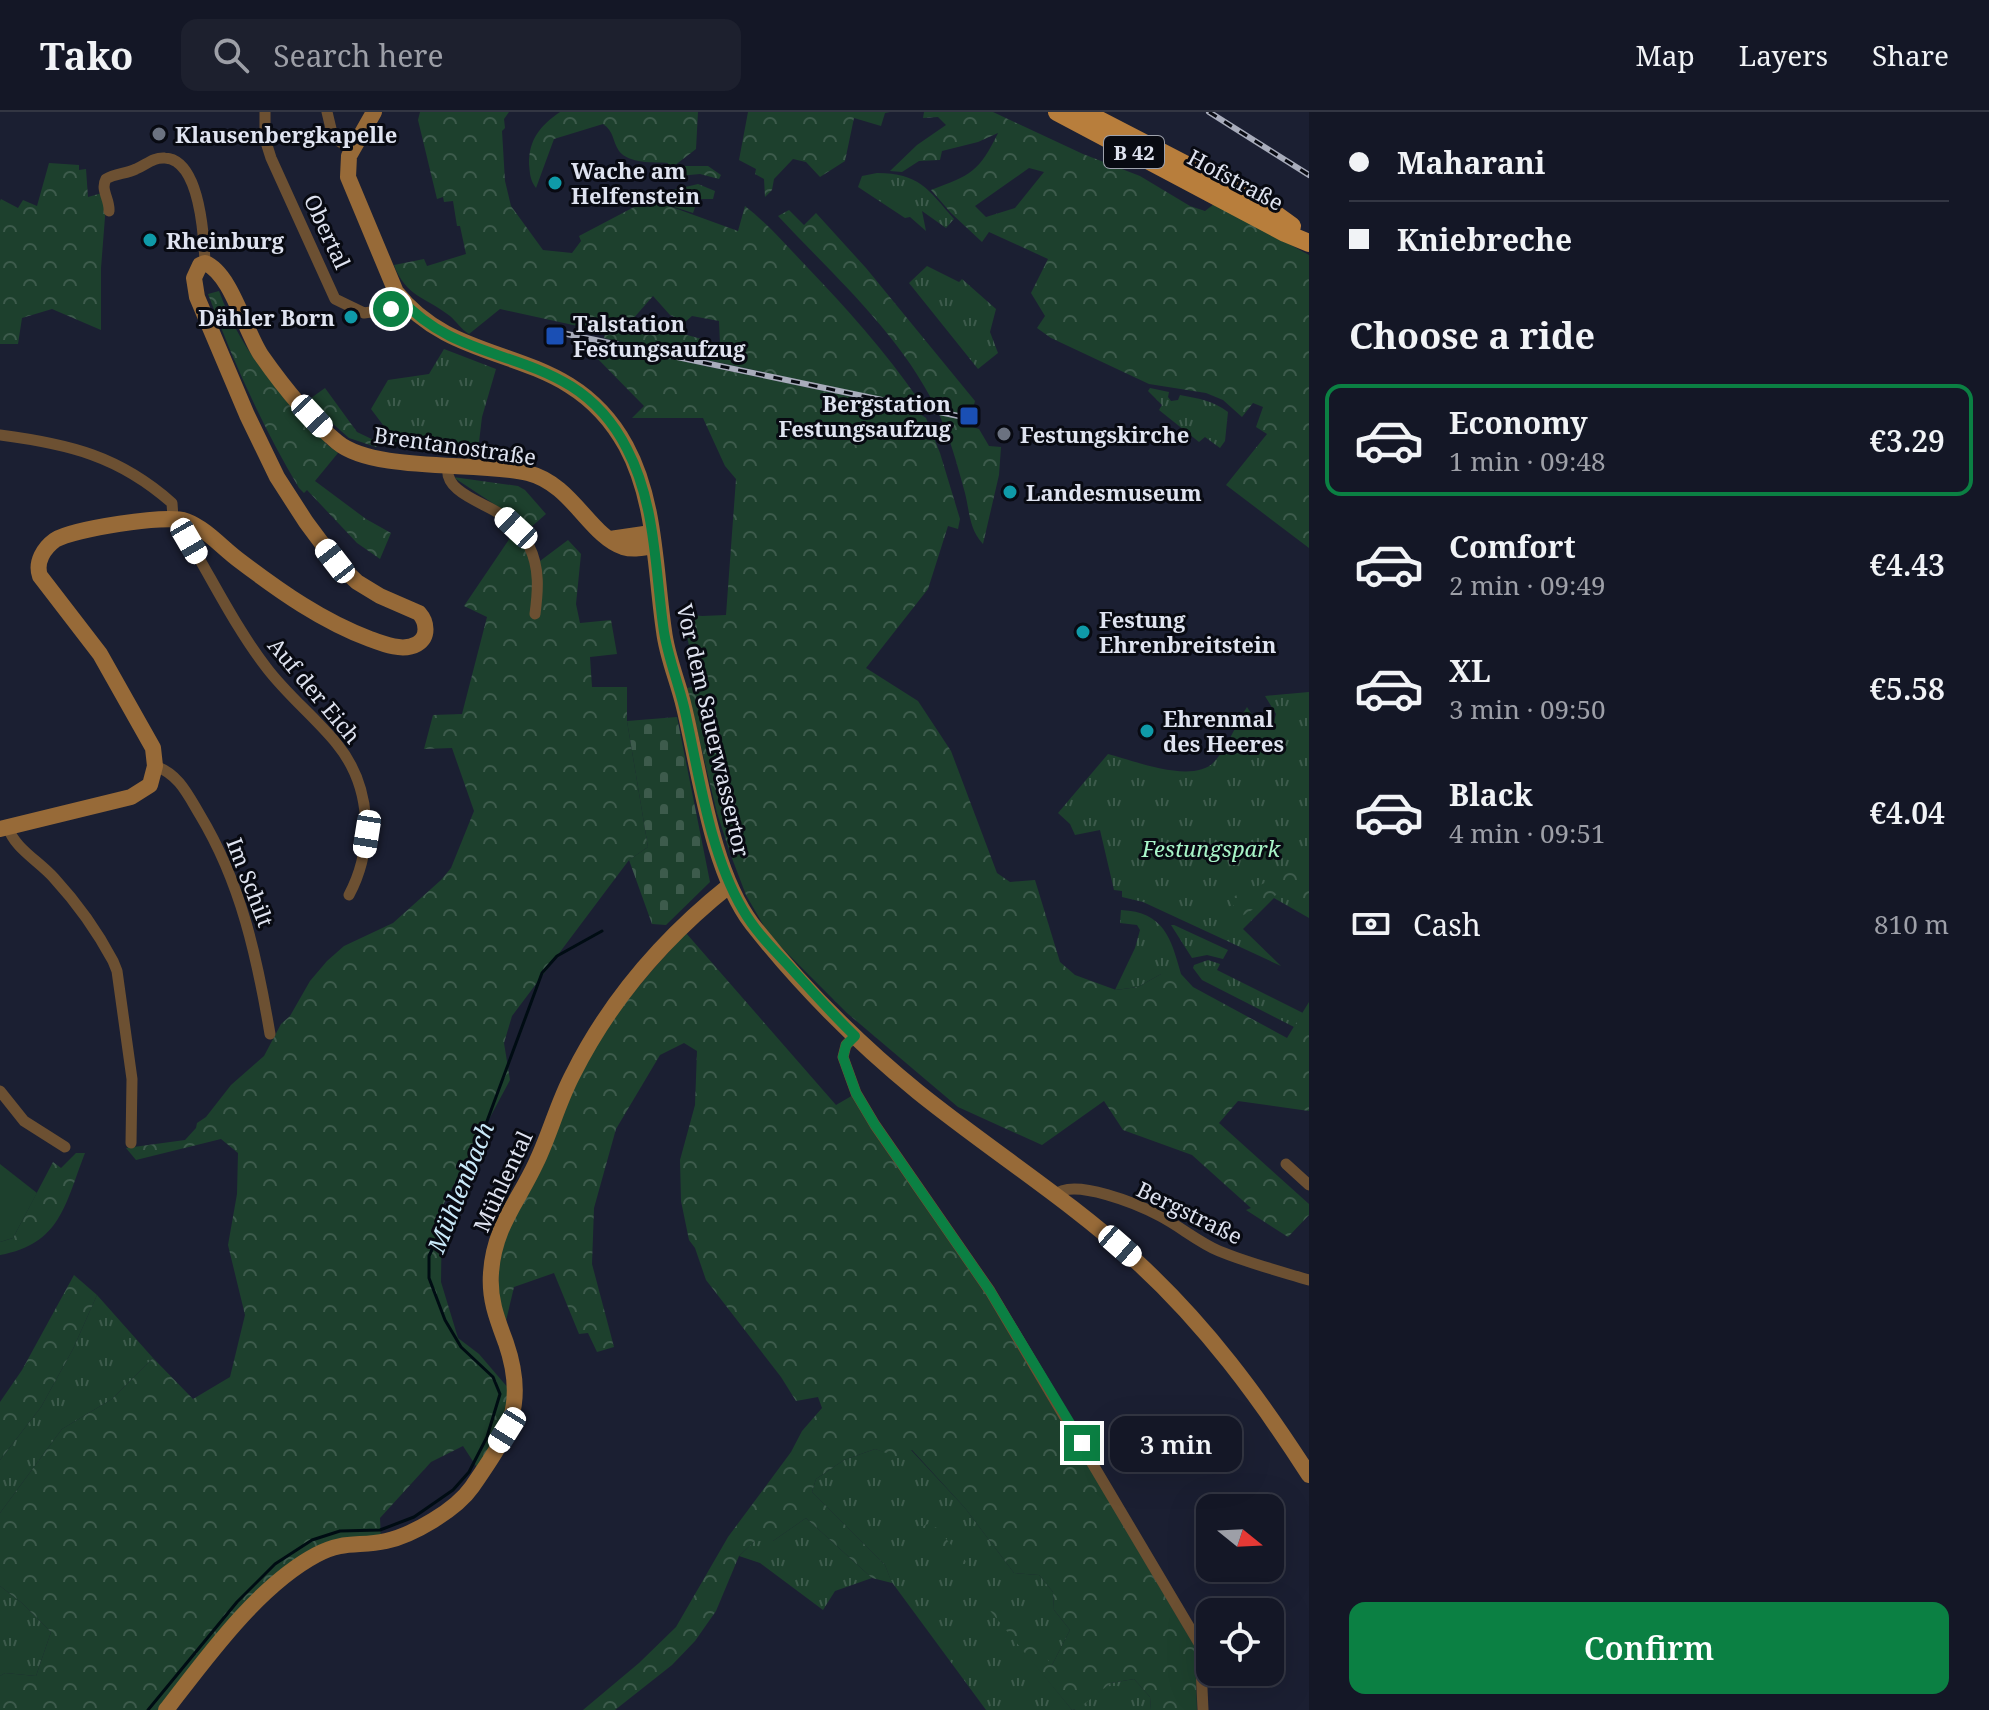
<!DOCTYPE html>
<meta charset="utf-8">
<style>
:root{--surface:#141726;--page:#1d202e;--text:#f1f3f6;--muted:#9d9fa7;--line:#333643;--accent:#0b8043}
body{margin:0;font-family:"Noto Serif",serif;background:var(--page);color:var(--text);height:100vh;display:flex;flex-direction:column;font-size:30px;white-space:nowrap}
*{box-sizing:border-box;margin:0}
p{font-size:26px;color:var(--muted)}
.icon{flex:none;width:44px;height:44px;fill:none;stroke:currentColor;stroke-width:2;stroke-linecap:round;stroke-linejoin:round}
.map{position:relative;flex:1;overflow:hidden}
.details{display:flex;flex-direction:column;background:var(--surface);width:680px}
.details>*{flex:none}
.banner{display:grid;align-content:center;height:176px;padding:0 40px;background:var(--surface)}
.needle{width:52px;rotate:108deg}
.tools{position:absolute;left:1196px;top:1382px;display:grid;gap:16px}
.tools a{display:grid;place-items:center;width:88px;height:88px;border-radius:16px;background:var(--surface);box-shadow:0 8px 32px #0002,0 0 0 2px var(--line);font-size:40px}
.end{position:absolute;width:36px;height:36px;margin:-18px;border:10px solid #0b8043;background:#fff;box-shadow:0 0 0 4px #fff}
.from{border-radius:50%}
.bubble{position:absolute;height:56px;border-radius:16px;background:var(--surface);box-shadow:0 8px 32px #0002,0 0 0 2px var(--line);font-size:26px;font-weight:600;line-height:56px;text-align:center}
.car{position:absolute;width:24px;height:48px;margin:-24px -12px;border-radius:10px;box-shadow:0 0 6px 2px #0007;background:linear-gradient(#fff 24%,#345 0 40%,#fff 0 76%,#345 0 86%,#fff 0)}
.banner b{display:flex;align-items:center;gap:28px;height:76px;font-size:30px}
.banner b+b{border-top:2px solid var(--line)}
.banner i{width:20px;height:20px;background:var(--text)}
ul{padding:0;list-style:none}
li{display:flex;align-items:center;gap:24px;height:112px;margin:0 16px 12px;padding:0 24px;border:4px solid transparent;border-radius:16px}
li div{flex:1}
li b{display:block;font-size:30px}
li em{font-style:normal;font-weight:600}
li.selected{border-color:var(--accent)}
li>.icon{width:72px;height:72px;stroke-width:1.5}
h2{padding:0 40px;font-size:36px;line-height:96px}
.pay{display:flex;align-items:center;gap:20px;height:88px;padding:0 40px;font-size:30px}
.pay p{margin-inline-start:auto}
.cta{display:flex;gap:16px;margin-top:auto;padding:16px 40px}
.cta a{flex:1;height:92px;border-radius:16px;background:var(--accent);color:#fff;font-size:32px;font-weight:600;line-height:92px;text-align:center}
header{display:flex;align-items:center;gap:48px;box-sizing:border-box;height:112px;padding:0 40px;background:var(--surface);border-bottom:2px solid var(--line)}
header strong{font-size:38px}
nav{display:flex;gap:44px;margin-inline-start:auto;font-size:28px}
.search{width:560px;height:72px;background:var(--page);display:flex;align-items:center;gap:20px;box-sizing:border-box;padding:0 28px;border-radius:16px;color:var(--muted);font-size:30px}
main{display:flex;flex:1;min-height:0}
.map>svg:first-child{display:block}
</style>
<header>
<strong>Tako</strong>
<div class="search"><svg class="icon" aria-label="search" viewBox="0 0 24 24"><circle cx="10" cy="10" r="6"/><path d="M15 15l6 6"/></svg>Search here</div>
<nav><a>Map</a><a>Layers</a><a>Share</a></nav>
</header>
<main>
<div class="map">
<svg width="1309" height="1598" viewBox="0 0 1309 1598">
<defs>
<pattern id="grass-tufts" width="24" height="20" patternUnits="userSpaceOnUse" patternTransform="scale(2)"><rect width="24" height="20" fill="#1d402d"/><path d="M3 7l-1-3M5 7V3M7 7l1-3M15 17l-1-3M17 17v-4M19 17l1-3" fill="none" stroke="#3d5b4c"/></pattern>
<pattern id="forest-crowns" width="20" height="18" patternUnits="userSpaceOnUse" patternTransform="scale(2)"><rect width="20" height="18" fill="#1d402d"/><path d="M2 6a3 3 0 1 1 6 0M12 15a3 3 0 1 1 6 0" fill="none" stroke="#3d5b4c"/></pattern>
<pattern id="cemetery-stones" width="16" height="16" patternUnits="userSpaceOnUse" patternTransform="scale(2)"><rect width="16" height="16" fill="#1d402d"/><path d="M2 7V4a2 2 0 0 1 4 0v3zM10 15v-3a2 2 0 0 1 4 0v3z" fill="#3d5b4c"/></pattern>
</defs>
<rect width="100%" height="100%" fill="#1b1f32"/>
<path fill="url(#grass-tufts)" d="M 877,61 C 919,61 928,77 954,107 L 946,116 L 922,99 L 926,119 L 910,105 L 905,106 L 858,75 L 862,64 Z
M 698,72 L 715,79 L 713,87 L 698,87 L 693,101 L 665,92 L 669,79 Z
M 927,154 L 959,170 L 962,167 L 996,197 L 990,220 L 998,241 L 978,257 L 909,171 Z
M 444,237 L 496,257 L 482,305 L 477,347 L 398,333 L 371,297 L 388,268 L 429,262 Z
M 1150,276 L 1169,280 L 1168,285 L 1171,289 L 1178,288 L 1180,283 C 1197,286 1214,289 1228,300 L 1225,329 L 1220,336 L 1205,325 L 1199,330 L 1159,298 L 1162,293 L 1148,279 Z
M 1309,580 L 1309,806 L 1274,786 L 1243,817 L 1281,854 L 1143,790 L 1122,785 L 1122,779 L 1114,778 L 1100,718 L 1075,723 L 1070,712 L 1058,701 L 1108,642 C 1135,649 1194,673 1215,649 C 1228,634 1236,612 1247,595 L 1258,612 L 1272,616 L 1276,602 L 1265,584 Z
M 1121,798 C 1164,800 1171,826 1181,862 L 1161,862 L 1138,875 L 1115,878 L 1135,836 L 1140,818 L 1137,813 L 1120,811 Z
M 1171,813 L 1174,813 L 1228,838 L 1223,847 L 1207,843 L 1192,846 Z
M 1208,848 L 1220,852 L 1217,858 L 1303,901 L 1294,915 L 1202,868 L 1193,856 L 1194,853 Z
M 97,1183 L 153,1246 L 112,1287 L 62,1317 L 0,1401 L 0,1348 L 41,1295 L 73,1237 Z
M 875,1337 L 897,1344 L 911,1338 L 965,1396 L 1014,1461 L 1039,1463 L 1053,1480 L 1054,1498 L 1070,1518 L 1052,1553 L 1008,1519 L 1072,1598 L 986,1598 L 891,1469 L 885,1453 L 812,1380 L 816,1367 L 844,1348 Z
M 806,1406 L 872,1466 L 835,1479 L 823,1498 L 760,1451 L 739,1444 L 755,1429 L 773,1429 Z
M 0,1474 L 22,1491 L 51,1520 L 36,1564 L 5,1561 L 0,1564 Z
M 1134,1567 L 1150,1585 L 1151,1598 L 1074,1598 L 1111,1571 Z"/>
<path fill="url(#forest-crowns)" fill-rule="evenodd" d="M 420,0 L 509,0 L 504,7 L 505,16 L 502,19 L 505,69 L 511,94 L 543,138 L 572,141 L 581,129 L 579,124 L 636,94 L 658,90 L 738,119 L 745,94 C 768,112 787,134 807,155 C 847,197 885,239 918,287 L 916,293 L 604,226 L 605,220 L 500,197 L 469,222 C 461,217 457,210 450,204 C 426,185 406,185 394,153 L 424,147 L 427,154 L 466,142 L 460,114 L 457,114 L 453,89 L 444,90 L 443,85 L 437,87 L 418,8 ZM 653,184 L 670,203 L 685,210 L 692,204 L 719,209 L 720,232 L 632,208 Z
M 560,0 L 698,0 L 696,37 L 674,54 L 708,54 L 721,63 L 719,67 L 700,62 L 667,65 L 668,51 C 654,50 629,52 619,39 C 612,28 614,19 603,12 L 554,27 L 536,76 C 530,68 530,62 529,52 C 529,27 540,14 560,0 Z
M 748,0 L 890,0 L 885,1 L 881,14 L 854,6 L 845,49 L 820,65 L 806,50 L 793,47 L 774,67 L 772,78 L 765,85 L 764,67 L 755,62 L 756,57 L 739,48 Z
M 924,0 L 993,0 L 1083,42 L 1140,64 L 1190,94 L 1205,99 L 1214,92 L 1224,96 L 1309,143 L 1309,436 L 1226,373 L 1267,322 L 1256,315 L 1263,295 L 1253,291 L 1242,305 L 1223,288 L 1206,281 L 1149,272 L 1051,226 L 1037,216 L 1045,204 L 1031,181 L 1048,147 L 989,120 L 982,130 L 951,101 L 931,78 C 971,63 979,60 998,21 L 978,30 L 942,39 L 940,48 L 919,49 L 902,60 L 890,59 L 917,33 L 946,13 L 938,5 L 923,6 ZM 1029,56 L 1044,60 L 1015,96 L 986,105 L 975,94 Z
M 49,51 L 79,53 L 79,58 L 86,57 L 88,85 L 102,81 L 106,92 L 101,156 L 101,218 L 52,197 L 22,206 L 18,232 L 0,232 L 0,89 L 1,87 L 18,96 L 23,88 L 37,94 Z
M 789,98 L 804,113 L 816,101 L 866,156 L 975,289 L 972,300 L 963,298 L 960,311 L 979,317 L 989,334 L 1001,335 L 999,363 L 983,432 C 969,417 970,401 965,381 C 957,352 949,321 935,294 C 899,221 833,163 778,104 Z
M 219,179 C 241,240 281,284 326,329 L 325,331 L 338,341 L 315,369 L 366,407 L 391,421 L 380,447 L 357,431 L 307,378 L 304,381 L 299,376 C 262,314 233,249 208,182 Z
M 574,226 L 914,298 L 926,306 L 940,341 L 960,407 L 958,417 L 948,414 L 928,477 L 866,556 L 918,589 L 951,639 L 997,761 L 1010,770 L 1035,768 L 1060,850 L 1075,863 L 1116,878 L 1138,875 L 1161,862 L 1181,862 L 1193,875 L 1287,926 L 1309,890 L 1309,999 L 1238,989 L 1219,1011 L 1309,1092 L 1309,1103 L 1288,1125 L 1246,1098 L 1251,1096 L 1192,1043 L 1123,1018 L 1104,989 L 1042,1033 L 958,995 L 847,901 L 769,823 L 746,783 L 730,741 L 717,701 L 687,576 L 698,574 L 682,502 L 702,504 L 726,503 L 736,367 L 725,354 L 703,306 L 632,306 L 644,294 L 595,244 L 576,232 Z
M 325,276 L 357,320 L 380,331 L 376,335 L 349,326 L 307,289 Z
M 453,365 L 518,374 L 525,378 L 546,402 L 530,416 L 531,431 L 506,400 Z
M 514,420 L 540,449 L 568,428 L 581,442 L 576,492 L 580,511 L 611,508 L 617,542 L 590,545 L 592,575 L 627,575 L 627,609 L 648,735 L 629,748 L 512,904 L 504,931 L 510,968 L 442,1095 L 441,1170 L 458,1226 L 479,1242 L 509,1277 L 509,1301 L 478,1357 L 463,1334 L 431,1350 L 380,1406 L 381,1427 L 309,1441 L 162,1598 L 0,1598 L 0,1564 L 5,1561 L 36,1564 L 51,1520 L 22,1491 L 0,1474 L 0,1401 L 62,1317 L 112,1287 L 153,1246 L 193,1287 L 230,1265 L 245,1203 L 228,1133 L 237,1082 L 238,1041 L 221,1027 L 136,1048 L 126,1036 L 185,1028 L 196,1016 L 197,1011 L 206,1005 L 231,973 L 264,944 L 281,912 L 290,904 L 310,869 L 327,849 L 344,834 L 393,811 L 441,768 L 451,756 L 474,699 L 452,636 L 424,637 L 433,603 L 462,602 L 487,505 L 464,494 Z
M 1297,757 L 1309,757 L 1309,796 L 1281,780 L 1242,804 L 1228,787 Z
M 686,821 L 836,993 L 855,982 L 988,1184 L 1195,1535 L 1197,1598 L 1151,1598 L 1150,1585 L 1134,1567 L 1111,1571 L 1078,1597 L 1072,1598 L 921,1415 L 927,1412 L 937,1416 L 1052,1553 L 1070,1518 L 1054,1498 L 1053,1480 L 1039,1463 L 1014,1461 L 965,1396 L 912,1338 L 897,1345 L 875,1337 L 844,1348 L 816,1367 L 812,1380 L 885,1453 L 892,1471 L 872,1466 L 806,1406 L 773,1429 L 755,1429 L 739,1444 L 716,1499 L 695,1529 L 672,1553 L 615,1598 L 583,1598 L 639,1551 L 676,1515 L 728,1425 L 791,1340 L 802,1319 L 822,1296 L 818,1285 L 796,1289 L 781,1265 L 706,1168 L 695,1136 L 689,1128 L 681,1089 L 680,1048 L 695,993 L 697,939 L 684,931 L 660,943 L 616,1017 L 594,1096 L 592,1152 L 614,1235 L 597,1240 L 588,1221 L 579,1222 L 554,1161 L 514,1175 L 505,1213 C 485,1149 514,1102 541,1045 C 555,1014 568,981 585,951 C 612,903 649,861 686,821 Z
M 76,1041 L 85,1041 C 65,1092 61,1132 0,1143 L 0,1130 L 13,1126 L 53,1050 L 61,1056 Z
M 74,1163 L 97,1183 L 73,1237 L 41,1295 L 0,1348 L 0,1290 L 22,1258 Z"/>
<path fill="url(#cemetery-stones)" d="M 677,605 L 710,770 L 666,813 L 652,812 L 629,748 L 648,735 L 627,609 Z"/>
<path fill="#1d402d" d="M 0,1052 L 37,1081 L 13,1126 L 0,1130 Z"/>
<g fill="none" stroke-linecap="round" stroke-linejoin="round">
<path stroke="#000c13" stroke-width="3" d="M 148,1598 L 237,1490 L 275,1452 L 312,1428 L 340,1419 L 380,1418 L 414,1405 L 453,1378 L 469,1360 L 487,1325 L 500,1282 L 493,1265 L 461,1235 L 445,1208 L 429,1166 L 429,1144 L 467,1063 L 542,861 L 557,844 L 602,819"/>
<path stroke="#6c5032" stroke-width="11" d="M 265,0 L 265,27 L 271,46 L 335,187 L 364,201 L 391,197 L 401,187
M 327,0 L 333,25 L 352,38
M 109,99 C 110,87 100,78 106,67 C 115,61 126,62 136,57 C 146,53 153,45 165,46 C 200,48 204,124 205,151
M 0,323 C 69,332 119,344 172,391 L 173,406
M 448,354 C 443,380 483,390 500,402 C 511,410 523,422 529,434 C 540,456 538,479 535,502
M 187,410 L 189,429 C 214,471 236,516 266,555 C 287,583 315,605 337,632 C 372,675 374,736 349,783
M 155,654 C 179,662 188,683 200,703 C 241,771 257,845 270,922
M 8,715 C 14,736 39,749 54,766 C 77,791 97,819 113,849 L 117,859 L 132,967 L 131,1031
M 855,924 L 846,933 L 843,945 L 856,981 L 875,1013 L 990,1179 L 1200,1533 L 1203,1598
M 0,979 L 24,1009 L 65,1035
M 1286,1052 L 1309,1073
M 1055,1083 C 1073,1065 1140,1093 1160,1104 C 1181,1115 1198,1130 1219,1139 C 1248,1151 1279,1159 1309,1168"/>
<path stroke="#976a38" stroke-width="16" d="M 374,0 L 349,44 L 348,65 L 396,180 C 460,262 568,228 626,334 C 656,389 655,458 664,519 C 667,545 678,569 684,595 C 700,660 711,758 752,812 C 800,873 858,931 918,980 C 990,1038 1068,1087 1136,1149 C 1205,1212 1259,1285 1309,1363
M 610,427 L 651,421
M 0,717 L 131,685 L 150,673 L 155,654 L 153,636 L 100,542 L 40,464 C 35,450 44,436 55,428 C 73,417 166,402 186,409 C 207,417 222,436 240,449 C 281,480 322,509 370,527 C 383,532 403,540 417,532 C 429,525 427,510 419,501 L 380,484 L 357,470 L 335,449 L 306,410 L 277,365 L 247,303 L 197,185 L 194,166 L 200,153 L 205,151 C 231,161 245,219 261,243 C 282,273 308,306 337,330 C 374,361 479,349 528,361 C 572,372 589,423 623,435 C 633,438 643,436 653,434
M 166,1598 C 207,1545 258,1474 316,1443 C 344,1428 359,1435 386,1429 C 413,1423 456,1398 472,1375 C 507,1324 528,1295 506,1231 C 497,1207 489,1187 491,1161 C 494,1115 518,1090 536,1051 C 550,1022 558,990 573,962 C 610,888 666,824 730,773"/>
<path stroke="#b87e3c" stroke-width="18" d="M 1057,0 L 1285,121 L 1309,131
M 1084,0 L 1260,91 L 1292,114"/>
<defs>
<path id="rail" d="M 1209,0 L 1309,63
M 562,221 L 968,306"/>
</defs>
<use href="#rail" stroke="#a8acbb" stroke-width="6"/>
<use href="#rail" stroke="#080a12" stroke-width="3" stroke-dasharray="9" stroke-linecap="butt"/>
</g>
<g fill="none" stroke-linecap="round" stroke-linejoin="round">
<path stroke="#0b8043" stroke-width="10" d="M 391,197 L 401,187 C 468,263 573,230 627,337 C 656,392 655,459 664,520 C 668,545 678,570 684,595 C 699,661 709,740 743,798 C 755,819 773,837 789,854 C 811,878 832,902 855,924 L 846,933 L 843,945 L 856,981 L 875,1013 L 990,1179 L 1082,1331"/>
</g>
<g fill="#6b7280" stroke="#080a12" stroke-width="3">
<circle cx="159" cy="22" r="8"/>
<circle cx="1004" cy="322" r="8"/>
</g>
<g fill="#0f9aa8" stroke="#080a12" stroke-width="3">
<circle cx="555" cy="71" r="8"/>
<circle cx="150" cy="128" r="8"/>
<circle cx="351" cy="205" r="8"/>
<circle cx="1010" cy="380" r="8"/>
<circle cx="1083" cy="520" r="8"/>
<circle cx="1147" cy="619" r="8"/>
</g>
<g fill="#1a4fb4" stroke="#080a12" stroke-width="3">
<rect x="545" y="214" width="20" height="20" rx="4"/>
<rect x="959" y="294" width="20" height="20" rx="4"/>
</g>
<g text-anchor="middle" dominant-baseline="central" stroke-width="6" stroke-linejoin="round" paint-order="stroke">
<rect fill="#080a12" stroke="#9ea2ad" stroke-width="2" x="1104" y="24" width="60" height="32" rx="6"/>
<g font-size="20" font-weight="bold" fill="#dfe3f0">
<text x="1134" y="40">B 42</text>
</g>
<g font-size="22" font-weight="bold" fill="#dfe3f0" stroke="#080a12" text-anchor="start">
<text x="175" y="22">Klausenbergkapelle</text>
<text x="571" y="58">Wache am<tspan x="571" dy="25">Helfenstein</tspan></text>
<text x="166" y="128">Rheinburg</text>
<text x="335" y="205" text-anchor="end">Dähler Born</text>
<text x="573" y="211">Talstation<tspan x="573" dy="25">Festungsaufzug</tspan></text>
<text x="951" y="291" text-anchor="end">Bergstation<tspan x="951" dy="25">Festungsaufzug</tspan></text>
<text x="1020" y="322">Festungskirche</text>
<text x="1026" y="380">Landesmuseum</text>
<text x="1099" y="507">Festung<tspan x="1099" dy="25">Ehrenbreitstein</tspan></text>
<text x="1163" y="606">Ehrenmal<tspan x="1163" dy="25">des Heeres</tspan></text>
</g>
<g font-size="22" fill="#dfe3f0" stroke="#080a12">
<text transform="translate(1236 67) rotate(28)">Hofstraße</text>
<text transform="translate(328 119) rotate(65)">Obertal</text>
<text transform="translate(455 333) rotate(8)">Brentanostraße</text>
<text transform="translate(315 578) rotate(50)">Auf der Eich</text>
<text transform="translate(714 618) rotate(77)">Vor dem Sauerwassertor</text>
<text transform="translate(251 770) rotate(69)">Im Schilt</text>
<text transform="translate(502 1069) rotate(-65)">Mühlental</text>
<text transform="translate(1190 1100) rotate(26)">Bergstraße</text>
</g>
<g font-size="22" font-style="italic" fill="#a8f5c8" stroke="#080a12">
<text x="1211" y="736">Festungspark</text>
</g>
<g font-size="24" font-style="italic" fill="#cae9f9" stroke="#080a12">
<text transform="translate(460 1075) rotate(-68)">Mühlenbach</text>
</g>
</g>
</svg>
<div class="tools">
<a><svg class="needle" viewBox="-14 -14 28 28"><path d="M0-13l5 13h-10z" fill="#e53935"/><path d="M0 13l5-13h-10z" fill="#9d9fa7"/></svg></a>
<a><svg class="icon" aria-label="locate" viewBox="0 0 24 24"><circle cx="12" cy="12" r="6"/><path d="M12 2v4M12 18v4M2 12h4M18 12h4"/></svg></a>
</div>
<i class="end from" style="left:391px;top:197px"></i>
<i class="end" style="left:1082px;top:1331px"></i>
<div class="bubble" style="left:1110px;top:1304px;width:132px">3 min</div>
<i class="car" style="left:312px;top:304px;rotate:137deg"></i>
<i class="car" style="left:516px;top:416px;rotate:313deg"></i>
<i class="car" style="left:189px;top:429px;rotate:150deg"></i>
<i class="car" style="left:335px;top:449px;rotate:322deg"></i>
<i class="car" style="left:367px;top:722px;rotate:189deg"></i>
<i class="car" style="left:1120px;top:1134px;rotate:131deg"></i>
<i class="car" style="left:507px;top:1318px;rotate:212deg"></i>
</div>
<section class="details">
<div class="banner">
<b><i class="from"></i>Maharani</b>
<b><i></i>Kniebreche</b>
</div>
<h2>Choose a ride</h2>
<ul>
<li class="selected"><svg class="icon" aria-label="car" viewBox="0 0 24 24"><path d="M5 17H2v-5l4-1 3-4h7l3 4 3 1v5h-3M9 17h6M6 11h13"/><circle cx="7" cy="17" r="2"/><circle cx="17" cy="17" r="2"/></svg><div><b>Economy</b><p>1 min · 09:48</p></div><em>€3.29</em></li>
<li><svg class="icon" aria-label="car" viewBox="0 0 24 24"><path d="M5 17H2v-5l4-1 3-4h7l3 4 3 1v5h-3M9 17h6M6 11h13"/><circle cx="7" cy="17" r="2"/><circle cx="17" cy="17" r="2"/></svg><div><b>Comfort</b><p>2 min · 09:49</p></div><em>€4.43</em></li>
<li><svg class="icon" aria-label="car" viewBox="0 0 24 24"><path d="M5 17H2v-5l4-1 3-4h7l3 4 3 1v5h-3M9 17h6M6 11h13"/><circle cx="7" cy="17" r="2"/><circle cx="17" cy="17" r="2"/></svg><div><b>XL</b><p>3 min · 09:50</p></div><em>€5.58</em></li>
<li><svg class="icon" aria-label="car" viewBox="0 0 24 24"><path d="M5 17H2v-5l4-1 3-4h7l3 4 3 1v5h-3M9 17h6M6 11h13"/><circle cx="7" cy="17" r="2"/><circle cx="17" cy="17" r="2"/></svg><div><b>Black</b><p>4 min · 09:51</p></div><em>€4.04</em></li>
</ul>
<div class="pay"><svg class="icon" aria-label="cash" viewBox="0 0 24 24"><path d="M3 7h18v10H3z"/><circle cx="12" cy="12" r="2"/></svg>Cash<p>810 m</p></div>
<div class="cta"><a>Confirm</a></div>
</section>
</main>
